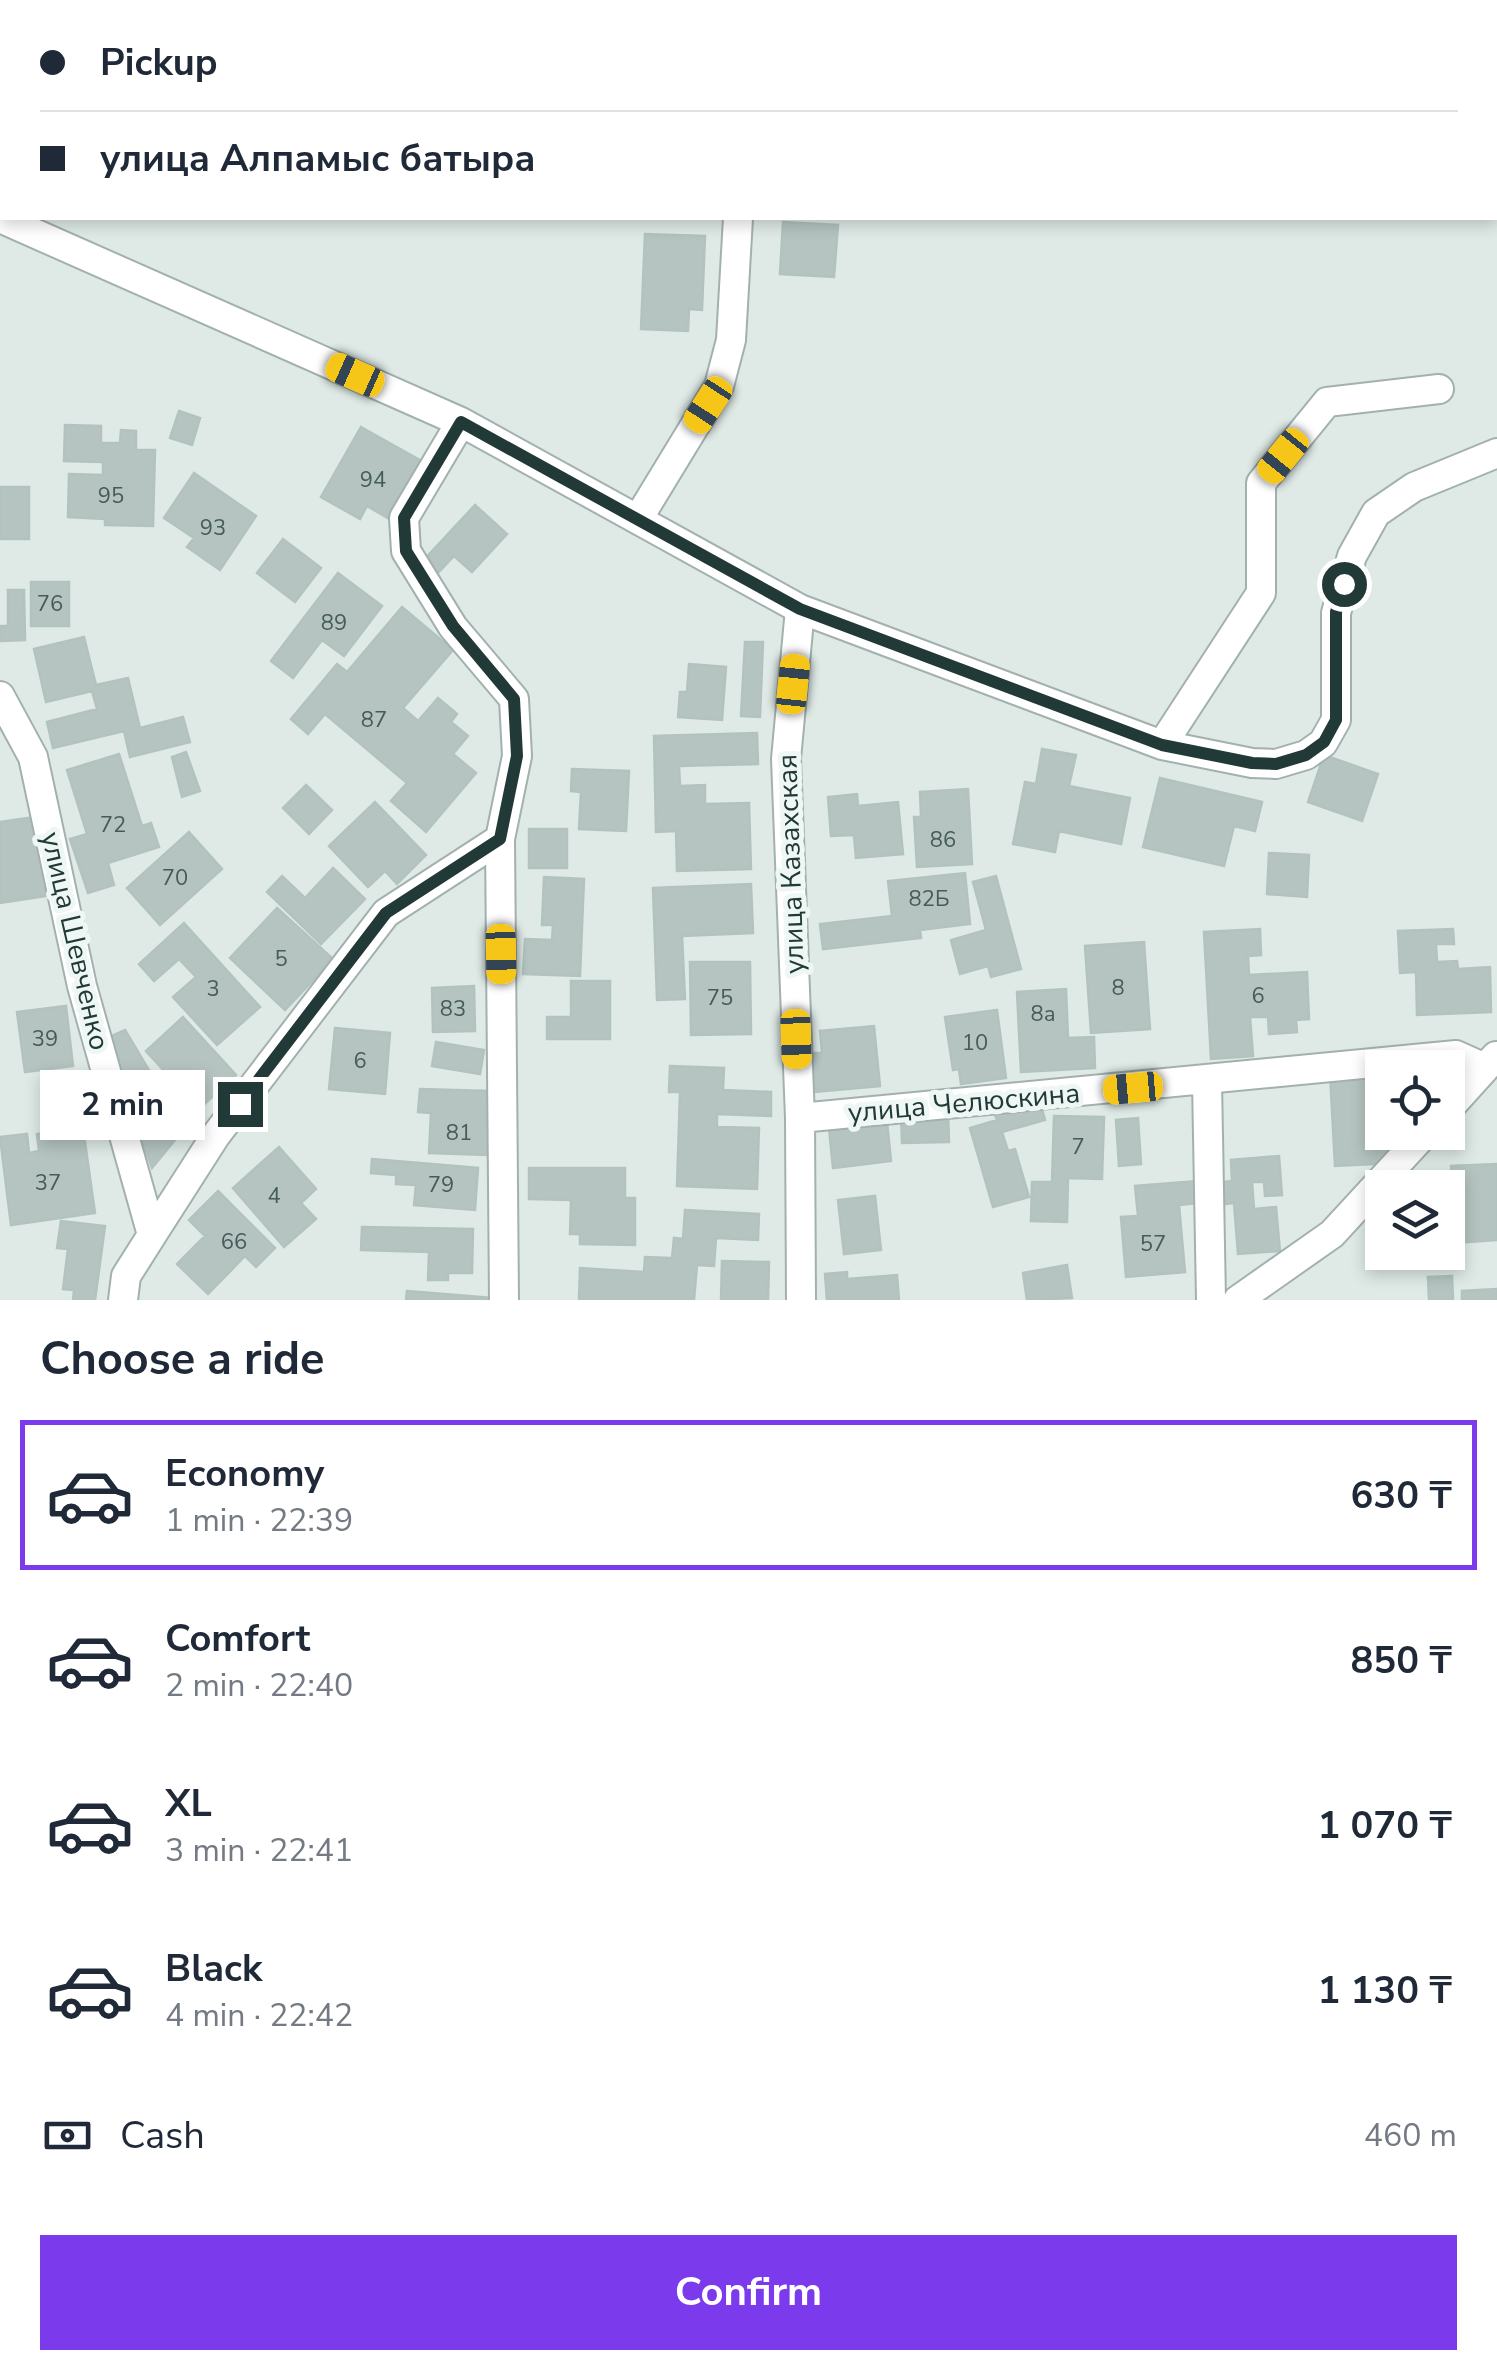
<!DOCTYPE html>
<meta charset="utf-8">
<style>
:root{--surface:#fff;--page:#f6f6f7;--text:#1f2937;--muted:#747a83;--line:#e0e1e3;--accent:#7c3aed}
body{margin:0;font-family:"Nunito Sans",sans-serif;background:var(--page);color:var(--text);height:100vh;display:flex;flex-direction:column;font-size:38px;white-space:nowrap}
*{box-sizing:border-box;margin:0}
p{font-size:32px;color:var(--muted)}
.icon{flex:none;width:55px;height:55px;fill:none;stroke:currentColor;stroke-width:2;stroke-linecap:round;stroke-linejoin:round}
.map{position:relative;height:1300px;overflow:hidden}
.panel{display:flex;flex-direction:column;background:var(--surface);flex:1}
.panel>*{flex:none}
.banner{position:absolute;left:0px;top:0px;width:1498px;height:220px;box-shadow:0 5px 15px #0003;display:grid;align-content:center;height:220px;padding:0 40px;background:var(--surface)}
.tools{position:absolute;left:1365px;top:1050px;display:grid;gap:20px}
.tools a{display:grid;place-items:center;width:100px;height:100px;border-radius:0px;background:var(--surface);box-shadow:0 5px 15px #0003;font-size:50px}
.end{position:absolute;width:45px;height:45px;margin:-22px;border:12px solid #213937;background:#fff;box-shadow:0 0 0 5px #fff}
.from{border-radius:50%}
.bubble{position:absolute;height:70px;border-radius:0px;background:var(--surface);box-shadow:0 5px 15px #0003;font-size:32px;font-weight:700;line-height:70px;text-align:center}
.car{position:absolute;width:30px;height:60px;margin:-30px -15px;border-radius:12px;box-shadow:0 0 8px 2px #0007;background:linear-gradient(#f5c518 24%,#345 0 40%,#f5c518 0 76%,#345 0 86%,#f5c518 0)}
.banner b{display:flex;align-items:center;gap:35px;height:95px;font-size:38px}
.banner b+b{border-top:2px solid var(--line)}
.banner i{width:25px;height:25px;background:var(--text)}
ul{padding:0;list-style:none}
li{display:flex;align-items:center;gap:30px;height:150px;margin:0 20px 15px;padding:0 20px;border:5px solid transparent;border-radius:0px}
li div{flex:1}
li b{display:block;font-size:38px}
li em{font-style:normal;font-weight:700}
li.selected{border-color:var(--accent)}
li>.icon{width:90px;height:90px;stroke-width:1.5}
h2{padding:0 40px;font-size:45px;line-height:120px}
.pay{display:flex;align-items:center;gap:25px;height:110px;padding:0 40px;font-size:38px}
.pay p{margin-inline-start:auto}
.button{display:flex;gap:20px;margin-top:auto;padding:20px 40px}
.button a{flex:1;height:115px;border-radius:0px;background:var(--accent);color:#fff;font-size:40px;font-weight:700;line-height:115px;text-align:center}
.map>svg:first-child{display:block}
</style>
<div class="map">
<svg width="1497" height="1300" viewBox="0 0 1497 1300">
<rect width="100%" height="100%" fill="#dfeae7"/>
<path fill="#b5c4c1" stroke="#b2c3bf" stroke-width="2.5" d="M 783,222 L 838,225 L 834,277 L 780,274 Z
M 645,234 L 705,236 L 702,310 L 689,309 L 688,331 L 641,329 Z
M 179,411 L 200,418 L 192,445 L 170,438 Z
M 65,425 L 101,426 L 101,443 L 120,443 L 121,430 L 136,431 L 136,450 L 155,450 L 153,526 L 105,525 L 105,519 L 68,517 L 69,474 L 103,475 L 103,462 L 64,461 Z
M 361,427 L 425,463 L 393,521 L 367,506 L 360,519 L 321,497 Z
M 194,473 L 256,516 L 220,570 L 187,547 L 194,538 L 164,518 Z
M 0,487 L 29,487 L 29,539 L 0,539 Z
M 475,505 L 507,534 L 472,572 L 454,556 L 436,575 L 422,562 Z
M 283,539 L 321,568 L 295,602 L 257,573 Z
M 338,573 L 382,606 L 344,656 L 322,640 L 293,678 L 271,661 Z
M 31,582 L 69,582 L 69,626 L 31,626 Z
M 8,590 L 24,590 L 25,640 L 0,641 L 0,626 L 8,626 Z
M 402,607 L 453,650 L 403,708 L 418,721 L 438,698 L 457,714 L 451,722 L 468,736 L 453,754 L 476,773 L 426,832 L 391,801 L 407,783 L 325,714 L 308,734 L 291,719 L 337,664 L 347,672 Z
M 84,637 L 96,685 L 128,678 L 140,728 L 183,717 L 190,742 L 130,757 L 124,731 L 53,748 L 47,722 L 97,709 L 92,691 L 46,702 L 34,649 Z
M 745,642 L 763,642 L 760,717 L 741,716 Z
M 689,664 L 726,667 L 722,720 L 678,717 L 680,692 L 687,692 Z
M 757,733 L 758,764 L 679,766 L 680,786 L 705,785 L 705,804 L 749,803 L 751,869 L 677,871 L 676,831 L 656,832 L 654,736 Z
M 1042,749 L 1076,755 L 1069,786 L 1130,798 L 1121,844 L 1059,831 L 1055,852 L 1013,844 L 1025,782 L 1036,784 Z
M 186,752 L 200,791 L 182,797 L 172,757 Z
M 119,754 L 142,826 L 151,823 L 159,847 L 108,863 L 114,885 L 88,893 L 70,839 L 87,834 L 67,770 Z
M 1324,755 L 1378,774 L 1362,821 L 1308,802 Z
M 572,769 L 629,771 L 626,831 L 579,829 L 581,792 L 571,791 Z
M 1160,778 L 1262,802 L 1255,831 L 1234,826 L 1224,866 L 1143,847 Z
M 306,785 L 332,810 L 309,834 L 283,808 Z
M 968,789 L 972,864 L 917,867 L 914,817 L 921,817 L 920,792 Z
M 857,794 L 858,806 L 898,802 L 903,854 L 856,858 L 854,835 L 831,836 L 828,797 Z
M 375,802 L 426,855 L 397,884 L 385,871 L 368,887 L 329,846 Z
M 35,817 L 46,896 L 0,903 L 0,822 Z
M 529,829 L 567,829 L 567,868 L 529,868 Z
M 189,832 L 222,869 L 160,925 L 127,888 Z
M 1269,853 L 1309,855 L 1307,897 L 1267,894 Z
M 333,868 L 365,899 L 321,944 L 267,892 L 282,876 L 305,898 Z
M 965,873 L 970,924 L 920,930 L 921,938 L 823,949 L 820,924 L 892,916 L 888,881 Z
M 996,876 L 1021,969 L 991,977 L 988,966 L 960,974 L 951,940 L 986,930 L 973,882 Z
M 544,877 L 584,879 L 580,976 L 523,974 L 525,939 L 552,940 L 553,925 L 542,925 Z
M 751,884 L 753,933 L 682,936 L 685,999 L 657,1000 L 653,888 Z
M 277,908 L 333,959 L 285,1010 L 230,958 Z
M 184,923 L 260,1007 L 217,1045 L 173,997 L 196,977 L 179,959 L 154,981 L 139,964 Z
M 1260,929 L 1261,955 L 1248,956 L 1249,975 L 1307,972 L 1309,1019 L 1296,1020 L 1297,1032 L 1269,1034 L 1268,1017 L 1250,1017 L 1253,1056 L 1211,1059 L 1204,932 Z
M 1453,929 L 1454,944 L 1436,944 L 1437,962 L 1457,961 L 1458,969 L 1490,967 L 1491,1012 L 1417,1015 L 1416,972 L 1400,973 L 1398,931 Z
M 1144,942 L 1150,1029 L 1091,1033 L 1085,946 Z
M 690,962 L 750,962 L 751,1034 L 691,1035 Z
M 571,981 L 610,981 L 610,1039 L 547,1039 L 547,1017 L 571,1017 Z
M 474,986 L 475,1031 L 433,1032 L 432,988 Z
M 1066,989 L 1068,1038 L 1094,1037 L 1095,1068 L 1021,1072 L 1017,992 Z
M 66,1006 L 73,1066 L 25,1072 L 17,1012 Z
M 997,1010 L 1006,1078 L 961,1084 L 959,1069 L 953,1070 L 945,1017 Z
M 183,1017 L 236,1075 L 199,1109 L 146,1051 Z
M 874,1026 L 880,1086 L 815,1092 L 811,1053 L 822,1053 L 820,1031 Z
M 335,1028 L 390,1033 L 385,1094 L 329,1089 Z
M 125,1030 L 184,1129 L 152,1168 L 107,1038 Z
M 436,1042 L 484,1050 L 480,1074 L 432,1066 Z
M 670,1066 L 724,1068 L 723,1090 L 771,1092 L 771,1116 L 717,1114 L 717,1127 L 759,1128 L 757,1189 L 677,1186 L 680,1092 L 669,1092 Z
M 1382,1072 L 1382,1132 L 1392,1132 L 1394,1163 L 1335,1166 L 1330,1074 Z
M 420,1089 L 491,1091 L 488,1155 L 429,1153 L 431,1113 L 418,1112 Z
M 1040,1102 L 1045,1120 L 1002,1132 L 1008,1151 L 1015,1149 L 1029,1197 L 993,1207 L 970,1128 L 997,1120 L 995,1115 Z
M 948,1113 L 949,1142 L 902,1143 L 901,1114 Z
M 1054,1116 L 1104,1117 L 1102,1179 L 1068,1178 L 1067,1222 L 1031,1221 L 1032,1182 L 1052,1182 Z
M 1138,1118 L 1141,1164 L 1119,1166 L 1116,1120 Z
M 887,1122 L 891,1161 L 833,1168 L 829,1128 Z
M 83,1128 L 95,1213 L 11,1225 L 0,1137 L 27,1134 L 29,1153 L 39,1151 L 37,1134 Z
M 279,1147 L 316,1189 L 301,1203 L 316,1219 L 284,1247 L 233,1188 Z
M 1279,1156 L 1282,1195 L 1265,1196 L 1264,1182 L 1252,1182 L 1254,1209 L 1276,1207 L 1280,1251 L 1238,1254 L 1234,1203 L 1225,1204 L 1223,1182 L 1232,1181 L 1231,1160 Z
M 372,1159 L 478,1168 L 475,1210 L 414,1205 L 416,1185 L 396,1184 L 396,1175 L 371,1173 Z
M 1497,1164 L 1497,1240 L 1455,1243 L 1451,1166 Z
M 529,1168 L 625,1168 L 625,1198 L 635,1198 L 635,1245 L 580,1244 L 580,1234 L 570,1234 L 571,1200 L 529,1199 Z
M 1197,1181 L 1199,1203 L 1179,1205 L 1185,1272 L 1126,1277 L 1121,1217 L 1138,1216 L 1135,1186 Z
M 218,1191 L 275,1248 L 256,1267 L 245,1256 L 208,1294 L 177,1264 L 205,1236 L 189,1220 Z
M 875,1196 L 881,1250 L 844,1254 L 838,1200 Z
M 685,1210 L 759,1214 L 758,1240 L 716,1238 L 714,1266 L 697,1265 L 694,1300 L 579,1300 L 580,1268 L 644,1272 L 645,1257 L 672,1258 L 674,1238 L 683,1239 Z
M 61,1221 L 105,1226 L 95,1300 L 73,1300 L 74,1290 L 63,1289 L 68,1249 L 57,1248 Z
M 362,1227 L 473,1229 L 472,1273 L 448,1273 L 448,1280 L 428,1280 L 429,1252 L 361,1250 Z
M 722,1261 L 769,1262 L 768,1300 L 721,1300 Z
M 1067,1265 L 1072,1298 L 1027,1300 L 1023,1273 Z
M 847,1272 L 847,1279 L 897,1275 L 899,1300 L 827,1300 L 825,1274 Z
M 1452,1276 L 1453,1300 L 1429,1300 L 1428,1277 Z
M 1497,1289 L 1497,1300 L 1462,1300 L 1462,1291 Z
M 407,1291 L 492,1298 L 492,1300 L 406,1300 Z"/>
<g fill="none" stroke-linecap="round" stroke-linejoin="round">
<defs>
<path id="street" d="M 748,2 L 748,0
M 0,218 L 461,422 L 800,609 L 1162,745 L 1252,763 L 1276,764 L 1306,755 L 1323,743 L 1336,720 L 1336,613 L 1352,556 L 1376,513 L 1414,487 L 1497,453
M 461,422 L 404,518 L 406,551 L 453,627 L 514,699 L 517,756 L 500,839 L 504,1300
M 638,519 L 719,386 L 731,340 L 738,218
M 800,609 L 786,759 L 800,1118 L 801,1300
M 0,696 L 33,757 L 82,986 L 152,1235 L 126,1276 L 123,1300
M 1162,745 L 1261,593 L 1261,483 L 1327,402 L 1439,389
M 1207,1081 L 1211,1300
M 1448,1109 L 1496,1056
M 800,1118 L 1456,1055 L 1485,1068
M 152,1235 L 216,1135 L 386,913 L 500,839
M 1238,1300 L 1332,1234 L 1426,1132"/>
</defs>
<use href="#street" stroke="#a2b1af" stroke-width="32"/>
<use href="#street" stroke="#fff" stroke-width="28"/>
</g>
<g fill="none" stroke-linecap="round" stroke-linejoin="round">
<path stroke="#213937" stroke-width="12" d="M 240,1104 L 386,913 L 500,839 L 517,756 L 514,699 L 453,626 L 406,551 L 404,518 L 461,422 L 800,609 L 1162,745 L 1252,763 L 1276,764 L 1306,755 L 1324,742 L 1336,720 L 1336,612 L 1344,584"/>
</g>
<g text-anchor="middle" dominant-baseline="central" stroke-width="10" stroke-linejoin="round" paint-order="stroke">
<g font-size="22" fill="#465c5a">
<text x="373" y="480">94</text>
<text x="111" y="496">95</text>
<text x="213" y="528">93</text>
<text x="50" y="604">76</text>
<text x="334" y="623">89</text>
<text x="374" y="720">87</text>
<text x="113" y="825">72</text>
<text x="943" y="840">86</text>
<text x="175" y="878">70</text>
<text x="929" y="899">82Б</text>
<text x="281" y="959">5</text>
<text x="1118" y="988">8</text>
<text x="213" y="989">3</text>
<text x="1258" y="996">6</text>
<text x="720" y="998">75</text>
<text x="453" y="1009">83</text>
<text x="1043" y="1014">8а</text>
<text x="45" y="1039">39</text>
<text x="975" y="1043">10</text>
<text x="360" y="1061">6</text>
<text x="459" y="1133">81</text>
<text x="1078" y="1147">7</text>
<text x="48" y="1183">37</text>
<text x="441" y="1185">79</text>
<text x="274" y="1196">4</text>
<text x="234" y="1242">66</text>
<text x="1153" y="1244">57</text>
</g>
<g font-size="28" fill="#213937" stroke="#eff7f4">
<text transform="translate(791 864) rotate(-92)">улица Казахская</text>
<text transform="translate(75 941) rotate(77)">улица Шевченко</text>
<text transform="translate(964 1103) rotate(-5)">улица Челюскина</text>
</g>
</g>
</svg>
<div class="tools">
<a><svg class="icon" aria-label="locate" viewBox="0 0 24 24"><circle cx="12" cy="12" r="6"/><path d="M12 2v4M12 18v4M2 12h4M18 12h4"/></svg></a>
<a><svg class="icon" aria-label="layers" viewBox="0 0 24 24"><path d="M12 4l9 5-9 5-9-5zM3 14l9 5 9-5"/></svg></a>
</div>
<i class="end from" style="left:1344px;top:584px"></i>
<i class="end" style="left:240px;top:1104px"></i>
<div class="bubble" style="left:40px;top:1070px;width:165px">2 min</div>
<i class="car" style="left:355px;top:375px;rotate:294deg"></i>
<i class="car" style="left:708px;top:405px;rotate:213deg"></i>
<i class="car" style="left:1283px;top:456px;rotate:219deg"></i>
<i class="car" style="left:793px;top:684px;rotate:6deg"></i>
<i class="car" style="left:501px;top:954px;rotate:179deg"></i>
<i class="car" style="left:796px;top:1039px;rotate:178deg"></i>
<i class="car" style="left:1133px;top:1088px;rotate:265deg"></i>
<div class="banner">
<b><i class="from"></i>Pickup</b>
<b><i></i>улица Алпамыс батыра</b>
</div>
</div>
<section class="panel">
<h2>Choose a ride</h2>
<ul>
<li class="selected"><svg class="icon" aria-label="car" viewBox="0 0 24 24"><path d="M5 17H2v-5l4-1 3-4h7l3 4 3 1v5h-3M9 17h6M6 11h13"/><circle cx="7" cy="17" r="2"/><circle cx="17" cy="17" r="2"/></svg><div><b>Economy</b><p>1 min · 22:39</p></div><em>630 ₸</em></li>
<li><svg class="icon" aria-label="car" viewBox="0 0 24 24"><path d="M5 17H2v-5l4-1 3-4h7l3 4 3 1v5h-3M9 17h6M6 11h13"/><circle cx="7" cy="17" r="2"/><circle cx="17" cy="17" r="2"/></svg><div><b>Comfort</b><p>2 min · 22:40</p></div><em>850 ₸</em></li>
<li><svg class="icon" aria-label="car" viewBox="0 0 24 24"><path d="M5 17H2v-5l4-1 3-4h7l3 4 3 1v5h-3M9 17h6M6 11h13"/><circle cx="7" cy="17" r="2"/><circle cx="17" cy="17" r="2"/></svg><div><b>XL</b><p>3 min · 22:41</p></div><em>1 070 ₸</em></li>
<li><svg class="icon" aria-label="car" viewBox="0 0 24 24"><path d="M5 17H2v-5l4-1 3-4h7l3 4 3 1v5h-3M9 17h6M6 11h13"/><circle cx="7" cy="17" r="2"/><circle cx="17" cy="17" r="2"/></svg><div><b>Black</b><p>4 min · 22:42</p></div><em>1 130 ₸</em></li>
</ul>
<div class="pay"><svg class="icon" aria-label="cash" viewBox="0 0 24 24"><path d="M3 7h18v10H3z"/><circle cx="12" cy="12" r="2"/></svg>Cash<p>460 m</p></div>
<div class="button"><a>Confirm</a></div>
</section>
